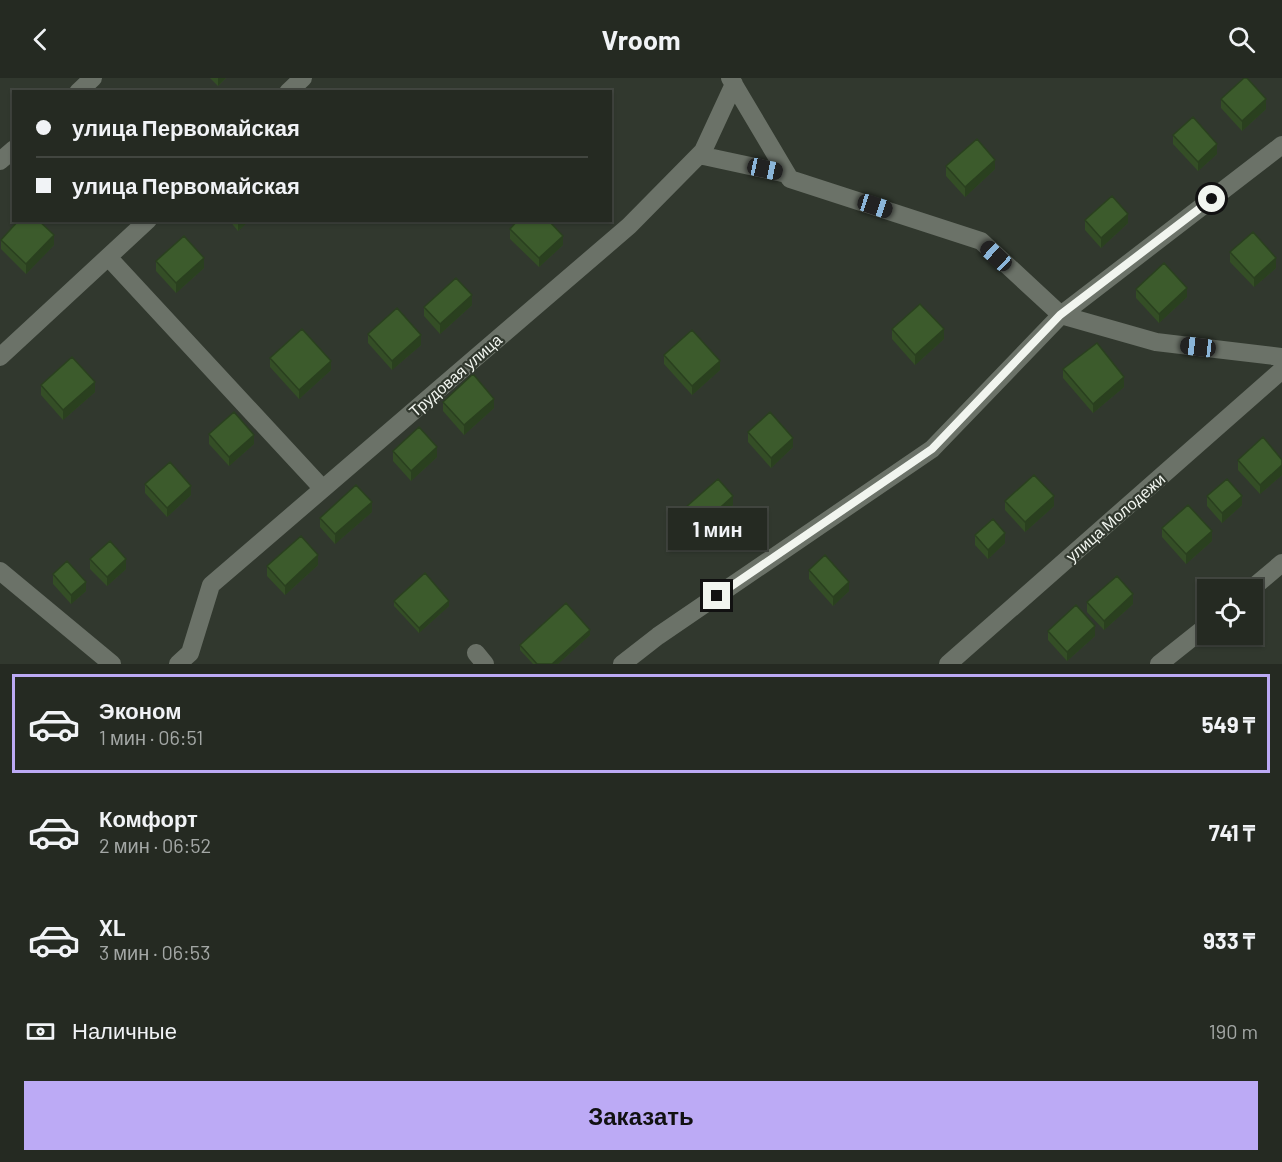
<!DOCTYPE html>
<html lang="ru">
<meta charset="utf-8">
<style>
:root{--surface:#252a22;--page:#31362f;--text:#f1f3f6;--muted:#a3a7a5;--line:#424640;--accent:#bcaaf5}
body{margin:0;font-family:Barlow,sans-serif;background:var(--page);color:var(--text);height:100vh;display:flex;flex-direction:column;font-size:22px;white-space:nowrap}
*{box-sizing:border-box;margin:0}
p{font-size:20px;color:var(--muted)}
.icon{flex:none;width:33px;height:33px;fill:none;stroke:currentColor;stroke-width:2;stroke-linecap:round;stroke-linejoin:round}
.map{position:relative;height:586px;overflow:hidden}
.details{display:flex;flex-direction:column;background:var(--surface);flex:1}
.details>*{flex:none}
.banner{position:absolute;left:12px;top:12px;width:600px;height:132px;border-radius:0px;box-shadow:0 2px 4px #0004,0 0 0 2px var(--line);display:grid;align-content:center;height:132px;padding:0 24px;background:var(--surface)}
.controls{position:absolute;left:1197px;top:501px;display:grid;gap:12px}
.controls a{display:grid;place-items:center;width:66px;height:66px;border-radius:0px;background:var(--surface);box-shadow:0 2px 4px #0004,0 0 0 2px var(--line);font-size:30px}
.end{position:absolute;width:27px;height:27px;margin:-14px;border:8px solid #f1f5ef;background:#111;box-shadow:0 0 0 3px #111}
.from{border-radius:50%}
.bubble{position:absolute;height:42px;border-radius:0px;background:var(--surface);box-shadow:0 2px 4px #0004,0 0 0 2px var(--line);font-size:20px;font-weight:700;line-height:42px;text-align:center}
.car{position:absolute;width:18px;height:36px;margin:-18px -9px;border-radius:8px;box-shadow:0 0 4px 2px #0007;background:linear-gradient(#222 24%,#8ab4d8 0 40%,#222 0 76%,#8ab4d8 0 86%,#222 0)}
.banner b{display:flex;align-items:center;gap:21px;height:57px;font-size:22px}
.banner b+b{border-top:2px solid var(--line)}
.banner i{width:15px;height:15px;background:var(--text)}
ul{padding:10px 0 0;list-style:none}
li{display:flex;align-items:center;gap:18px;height:99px;margin:0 12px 9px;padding:0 12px;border:3px solid transparent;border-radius:0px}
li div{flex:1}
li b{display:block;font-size:22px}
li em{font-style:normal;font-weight:700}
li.on{border-color:var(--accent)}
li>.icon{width:54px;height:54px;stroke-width:1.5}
.pay{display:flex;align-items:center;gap:15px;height:66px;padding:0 24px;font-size:22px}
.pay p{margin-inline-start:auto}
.action{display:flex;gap:12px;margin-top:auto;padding:12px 24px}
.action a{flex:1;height:69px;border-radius:0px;background:var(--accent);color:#111;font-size:24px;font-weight:700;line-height:69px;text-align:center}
header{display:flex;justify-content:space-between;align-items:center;height:78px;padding:0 24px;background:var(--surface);font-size:27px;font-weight:700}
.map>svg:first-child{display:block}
</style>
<header><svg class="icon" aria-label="back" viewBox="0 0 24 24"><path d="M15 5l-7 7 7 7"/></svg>Vroom<svg class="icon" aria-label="search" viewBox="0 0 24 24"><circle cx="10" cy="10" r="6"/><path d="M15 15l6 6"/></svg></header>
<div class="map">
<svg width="1282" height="586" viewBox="0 0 1282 586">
<rect width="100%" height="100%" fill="#31382e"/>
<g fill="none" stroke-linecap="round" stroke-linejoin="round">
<path stroke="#6b7268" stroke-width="18" d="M 730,0 L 790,101 L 981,163 L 1061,237 L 1156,264 L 1282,279
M 78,14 L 93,0
M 288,14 L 303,0
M 699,77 L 787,96
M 0,83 L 14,71
M 108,179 L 323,411
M 0,279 L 148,142
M 0,493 L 112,586
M 1250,512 L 1282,485
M 476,575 L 485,586
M 178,586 L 190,575 L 211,507 L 629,148 L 703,73 L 734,6
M 622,586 L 658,558 L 932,371 L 1061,237 L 1282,67
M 948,586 L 1282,292
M 1159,586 L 1208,547"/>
</g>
<path fill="#344e26" d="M 210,0 L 226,0 L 218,8 Z
M 1221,21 L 1266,31 L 1242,53 L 1221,30 Z
M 1173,57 L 1217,76 L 1198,93 L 1173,66 Z
M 946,88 L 995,91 L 965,119 L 946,98 Z
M 229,142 L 250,142 L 238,153 Z
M 1085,142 L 1128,145 L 1101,170 L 1085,152 Z
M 510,151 L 563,167 L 539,189 L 510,161 Z
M 1,162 L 54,167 L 26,196 L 1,171 Z
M 1230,174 L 1276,190 L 1254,209 L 1230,184 Z
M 156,183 L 204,190 L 176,215 L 156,193 Z
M 1136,211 L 1187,219 L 1159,245 L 1136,220 Z
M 472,227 L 440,256 L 424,238 L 424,229 Z
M 892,251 L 944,261 L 915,287 L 892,261 Z
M 368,256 L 421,267 L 392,292 L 368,265 Z
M 664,277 L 720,292 L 692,317 L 664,286 Z
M 270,280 L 331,292 L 299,321 L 270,289 Z
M 1063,291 L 1124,309 L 1093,335 L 1063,300 Z
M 41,307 L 95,314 L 63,342 L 41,317 Z
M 443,324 L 494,330 L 464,357 L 443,333 Z
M 748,354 L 793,369 L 771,390 L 748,364 Z
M 209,356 L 254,366 L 229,388 L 209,366 Z
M 393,373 L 437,379 L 411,403 L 393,383 Z
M 1238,382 L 1282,382 L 1282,397 L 1260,416 L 1238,392 Z
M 145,406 L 191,417 L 167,439 L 145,415 Z
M 1207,418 L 1242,427 L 1222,445 L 1207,428 Z
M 1005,423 L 1054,428 L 1025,454 L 1005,432 Z
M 733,427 L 702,455 L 686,438 L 686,429 Z
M 372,434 L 335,466 L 320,449 L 320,440 Z
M 1162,450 L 1212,463 L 1186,486 L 1162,459 Z
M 975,457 L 1005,465 L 988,481 L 975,467 Z
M 90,481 L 126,491 L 107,508 L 90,491 Z
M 318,487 L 285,517 L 267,498 L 267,488 Z
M 809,492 L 849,513 L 833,528 L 809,501 Z
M 53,496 L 86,513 L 71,526 L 53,506 Z
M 394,523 L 449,528 L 419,555 L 394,528 Z
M 1087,524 L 1133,526 L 1104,552 L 1087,534 Z
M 1048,553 L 1095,558 L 1067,583 L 1048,562 Z
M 590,557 L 558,586 L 533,586 L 520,572 L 520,567 Z"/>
<path fill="#2a401f" d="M 218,0 L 226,0 L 218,8 Z
M 1266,21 L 1266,31 L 1242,53 L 1242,43 Z
M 1217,66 L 1217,76 L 1198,93 L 1198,84 Z
M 995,82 L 995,91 L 965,119 L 965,109 Z
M 1128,136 L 1128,145 L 1101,170 L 1101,160 Z
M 239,142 L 250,142 L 238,153 L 238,143 Z
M 54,157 L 54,167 L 26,196 L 26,186 Z
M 563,158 L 563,167 L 539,189 L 539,180 Z
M 204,180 L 204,190 L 176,215 L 176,205 Z
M 1276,180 L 1276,190 L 1254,209 L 1254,200 Z
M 1187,210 L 1187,219 L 1159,245 L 1159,236 Z
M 472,217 L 472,227 L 440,256 L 440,246 Z
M 944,251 L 944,261 L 915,287 L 915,277 Z
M 421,257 L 421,267 L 392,292 L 392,283 Z
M 331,283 L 331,292 L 299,321 L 299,312 Z
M 720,283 L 720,292 L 692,317 L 692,308 Z
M 1124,299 L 1124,309 L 1093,335 L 1093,326 Z
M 95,304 L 95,314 L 63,342 L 63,332 Z
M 494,321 L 494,330 L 464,357 L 464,347 Z
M 254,357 L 254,366 L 229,388 L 229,379 Z
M 793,360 L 793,369 L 771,390 L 771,380 Z
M 437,369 L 437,379 L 411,403 L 411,393 Z
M 1282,387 L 1282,397 L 1260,416 L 1260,407 Z
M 191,408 L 191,417 L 167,439 L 167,430 Z
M 733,418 L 733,427 L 702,455 L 702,446 Z
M 1054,418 L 1054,428 L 1025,454 L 1025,444 Z
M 1242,418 L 1242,427 L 1222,445 L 1222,435 Z
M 372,424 L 372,434 L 335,466 L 335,456 Z
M 1212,453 L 1212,463 L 1186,486 L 1186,476 Z
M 1005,455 L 1005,465 L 988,481 L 988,472 Z
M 318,477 L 318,487 L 285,517 L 285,508 Z
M 126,481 L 126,491 L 107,508 L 107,499 Z
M 86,504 L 86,513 L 71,526 L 71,517 Z
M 849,504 L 849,513 L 833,528 L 833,519 Z
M 1133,516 L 1133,526 L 1104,552 L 1104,543 Z
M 449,523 L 449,528 L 419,555 L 419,550 Z
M 1095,548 L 1095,558 L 1067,583 L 1067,574 Z
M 590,552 L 590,557 L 558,586 L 552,586 Z"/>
<path fill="#3c5b2c" stroke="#2a401f" stroke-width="1.5" d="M 1244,0 L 1247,0 L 1266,21 L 1242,43 L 1221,21 Z
M 1193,39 L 1217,66 L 1198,84 L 1173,57 Z
M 977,61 L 995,82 L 965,109 L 946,88 Z
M 1112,118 L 1128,136 L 1101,160 L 1085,142 Z
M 19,142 L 38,142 L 54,157 L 26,186 L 1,162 Z
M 518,142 L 548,142 L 563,158 L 539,180 L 510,151 Z
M 1253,154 L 1276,180 L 1254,200 L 1230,174 Z
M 184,158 L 204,180 L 176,205 L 156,183 Z
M 1164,185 L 1187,210 L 1159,236 L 1136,211 Z
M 456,200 L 472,217 L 440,246 L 424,229 Z
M 920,226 L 944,251 L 915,277 L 892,251 Z
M 397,230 L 421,257 L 392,283 L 368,256 Z
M 302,251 L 331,283 L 299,312 L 270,280 Z
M 692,252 L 720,283 L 692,308 L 664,277 Z
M 1097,265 L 1124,299 L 1093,326 L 1063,291 Z
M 72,279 L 95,304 L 63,332 L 41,307 Z
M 473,296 L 494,321 L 464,347 L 443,324 Z
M 234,334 L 254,357 L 229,379 L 209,356 Z
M 770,334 L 793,360 L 771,380 L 748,354 Z
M 419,349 L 437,369 L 411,393 L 393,373 Z
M 1263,359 L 1282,382 L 1282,387 L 1260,407 L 1238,382 Z
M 170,384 L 191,408 L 167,430 L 145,406 Z
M 1034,397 L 1054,418 L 1025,444 L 1005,423 Z
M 718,401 L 733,418 L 702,446 L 686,429 Z
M 1227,401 L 1242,418 L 1222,435 L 1207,418 Z
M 356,407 L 372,424 L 335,456 L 320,440 Z
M 1188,427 L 1212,453 L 1186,476 L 1162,450 Z
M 993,441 L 1005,455 L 988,472 L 975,457 Z
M 301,458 L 318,477 L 285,508 L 267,488 Z
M 110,463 L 126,481 L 107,499 L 90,481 Z
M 825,477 L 849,504 L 833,519 L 809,492 Z
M 67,483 L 86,504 L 71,517 L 53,496 Z
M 425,495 L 449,523 L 419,550 L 394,523 Z
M 1117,498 L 1133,516 L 1104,543 L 1087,524 Z
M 566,525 L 590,552 L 552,586 L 537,586 L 520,567 Z
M 1076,527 L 1095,548 L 1067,574 L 1048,553 Z"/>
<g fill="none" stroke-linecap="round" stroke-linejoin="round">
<path stroke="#f1f5ef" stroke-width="8" d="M 717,518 L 932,371 L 1060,237 L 1212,121"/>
</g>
<g text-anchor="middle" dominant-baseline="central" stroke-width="4.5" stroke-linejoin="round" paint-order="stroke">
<g font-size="16" fill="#f1f5ef" stroke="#31382e">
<text transform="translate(455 297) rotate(-41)">Трудовая улица</text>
<text transform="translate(1115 439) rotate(-41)">улица Молодежи</text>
</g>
</g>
</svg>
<div class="controls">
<a><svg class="icon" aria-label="locate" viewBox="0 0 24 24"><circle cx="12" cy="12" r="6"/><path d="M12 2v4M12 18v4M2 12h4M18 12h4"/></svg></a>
</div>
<i class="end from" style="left:1212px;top:121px"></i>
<i class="end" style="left:717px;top:518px"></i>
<div class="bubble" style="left:668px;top:430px;width:99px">1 мин</div>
<i class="car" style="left:765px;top:91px;rotate:102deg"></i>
<i class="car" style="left:875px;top:128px;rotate:108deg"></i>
<i class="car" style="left:996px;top:178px;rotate:313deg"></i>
<i class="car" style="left:1198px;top:269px;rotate:277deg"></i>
<div class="banner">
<b><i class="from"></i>улица Первомайская</b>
<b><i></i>улица Первомайская</b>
</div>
</div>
<section class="details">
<ul>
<li class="on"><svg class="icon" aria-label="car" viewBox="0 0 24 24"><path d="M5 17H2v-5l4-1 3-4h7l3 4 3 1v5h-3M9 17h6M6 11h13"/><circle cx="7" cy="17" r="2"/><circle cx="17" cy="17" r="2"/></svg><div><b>Эконом</b><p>1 мин · 06:51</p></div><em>549 ₸</em></li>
<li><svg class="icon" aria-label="car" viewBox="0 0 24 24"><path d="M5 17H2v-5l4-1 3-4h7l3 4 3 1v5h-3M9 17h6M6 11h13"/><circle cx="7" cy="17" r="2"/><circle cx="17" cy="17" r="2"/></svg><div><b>Комфорт</b><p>2 мин · 06:52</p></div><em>741 ₸</em></li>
<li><svg class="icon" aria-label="car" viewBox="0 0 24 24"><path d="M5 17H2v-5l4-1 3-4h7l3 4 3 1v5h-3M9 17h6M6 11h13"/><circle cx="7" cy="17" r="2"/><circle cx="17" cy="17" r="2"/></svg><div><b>XL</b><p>3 мин · 06:53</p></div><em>933 ₸</em></li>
</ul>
<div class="pay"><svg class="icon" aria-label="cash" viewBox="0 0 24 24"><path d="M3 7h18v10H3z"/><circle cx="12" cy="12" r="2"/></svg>Наличные<p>190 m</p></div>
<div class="action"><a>Заказать</a></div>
</section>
